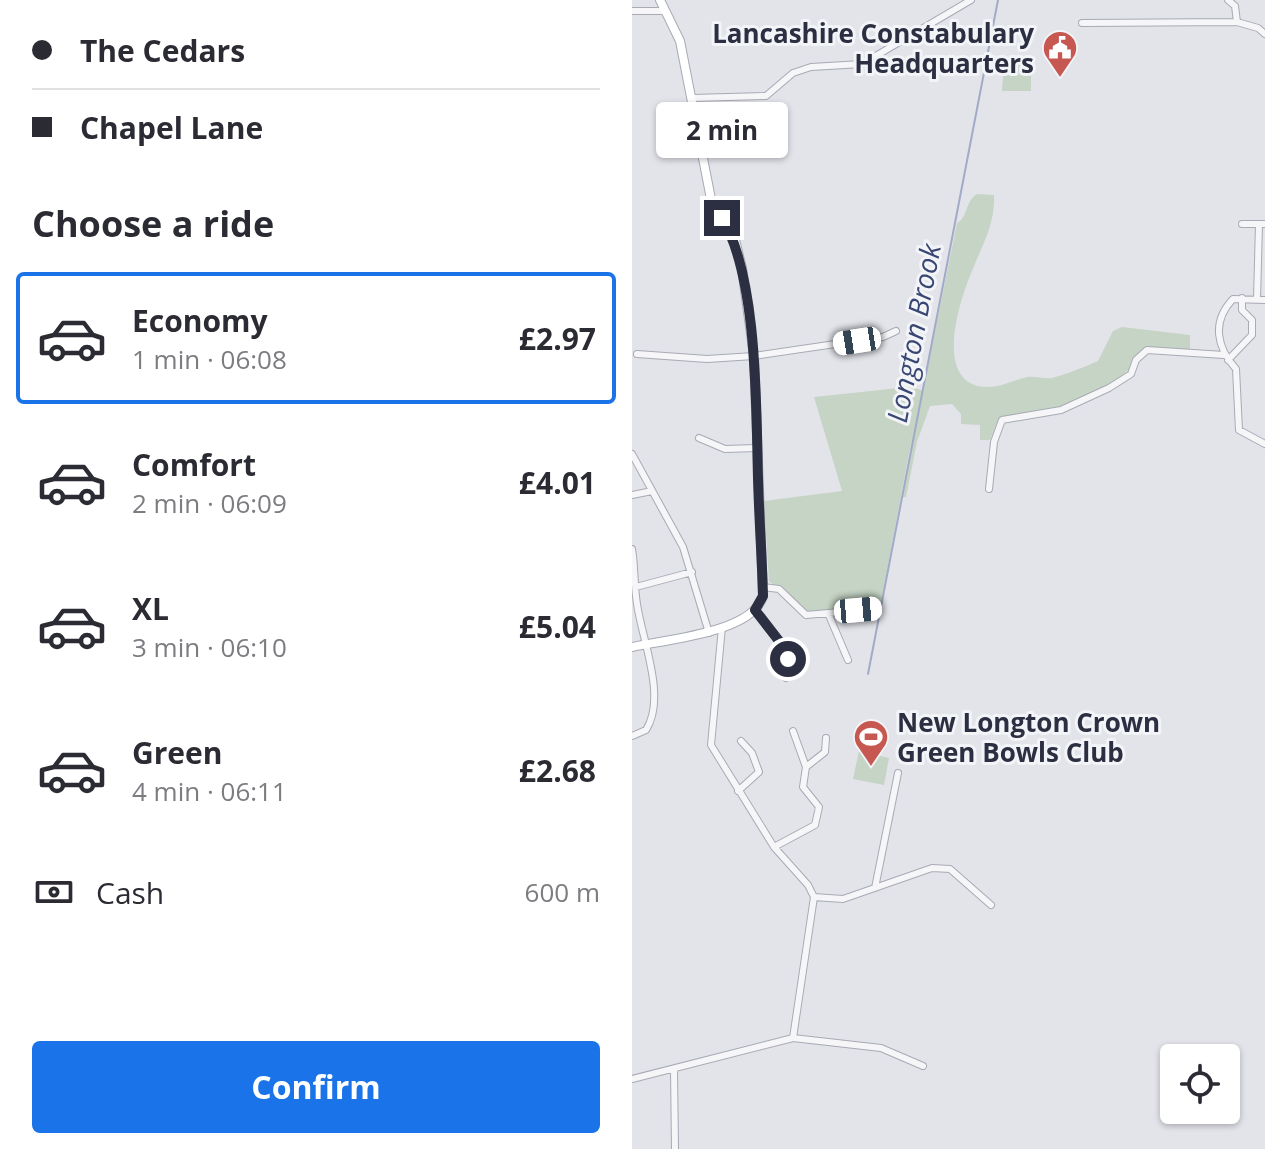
<!DOCTYPE html>
<meta charset="utf-8">
<style>
:root{--surface:#fff;--page:#f7f7f7;--text:#2b2b33;--muted:#7c7c81;--line:#e1e1e2;--accent:#1a73e8}
body{margin:0;font-family:"Open Sans",sans-serif;background:var(--page);color:var(--text);height:100vh;display:flex;flex-direction:column;font-size:30px;white-space:nowrap}
*{box-sizing:border-box;margin:0}
p{font-size:26px;color:var(--muted)}
.icon{flex:none;width:44px;height:44px;fill:none;stroke:currentColor;stroke-width:2;stroke-linecap:round;stroke-linejoin:round}
.map{position:relative;flex:1;overflow:hidden}
.details{display:flex;flex-direction:column;background:var(--surface);width:632px}
.details>*{flex:none}
.guide{display:grid;align-content:center;height:176px;padding:0 32px;background:var(--surface)}
.fabs{position:absolute;left:528px;top:1044px;display:grid;gap:16px}
.fabs a{display:grid;place-items:center;width:80px;height:80px;border-radius:8px;background:var(--surface);box-shadow:0 2px 6px #0004;font-size:40px}
.end{position:absolute;width:36px;height:36px;margin:-18px;border:10px solid #2c2f41;background:#fff;box-shadow:0 0 0 4px #fff}
.from{border-radius:50%}
.bubble{position:absolute;height:56px;border-radius:8px;background:var(--surface);box-shadow:0 2px 6px #0004;font-size:26px;font-weight:700;line-height:56px;text-align:center}
.car{position:absolute;width:24px;height:48px;margin:-24px -12px;border-radius:10px;box-shadow:0 0 6px 2px #0007;background:linear-gradient(#fff 24%,#345 0 40%,#fff 0 76%,#345 0 86%,#fff 0)}
.guide b{display:flex;align-items:center;gap:28px;height:76px;font-size:30px}
.guide b+b{border-top:2px solid var(--line)}
.guide i{width:20px;height:20px;background:var(--text)}
ul{padding:0;list-style:none}
li{display:flex;align-items:center;gap:24px;height:132px;margin:0 16px 12px;padding:0 16px;border:4px solid transparent;border-radius:8px}
li div{flex:1}
li b{display:block;font-size:30px}
li em{font-style:normal;font-weight:700}
li.current{border-color:var(--accent)}
li>.icon{width:72px;height:72px;stroke-width:1.5}
h2{padding:0 32px;font-size:36px;line-height:96px}
.pay{display:flex;align-items:center;gap:20px;height:88px;padding:0 32px;font-size:30px}
.pay p{margin-inline-start:auto}
.action{display:flex;gap:16px;margin-top:auto;padding:16px 32px}
.action a{flex:1;height:92px;border-radius:8px;background:var(--accent);color:#fff;font-size:32px;font-weight:700;line-height:92px;text-align:center}
main{display:flex;flex:1;min-height:0}
.map>svg:first-child{display:block}
</style>
<main>
<section class="details">
<div class="guide">
<b><i class="from"></i>The Cedars</b>
<b><i></i>Chapel Lane</b>
</div>
<h2>Choose a ride</h2>
<ul>
<li class="current"><svg class="icon" aria-label="car" viewBox="0 0 24 24"><path d="M5 17H2v-5l4-1 3-4h7l3 4 3 1v5h-3M9 17h6M6 11h13"/><circle cx="7" cy="17" r="2"/><circle cx="17" cy="17" r="2"/></svg><div><b>Economy</b><p>1 min · 06:08</p></div><em>£2.97</em></li>
<li><svg class="icon" aria-label="car" viewBox="0 0 24 24"><path d="M5 17H2v-5l4-1 3-4h7l3 4 3 1v5h-3M9 17h6M6 11h13"/><circle cx="7" cy="17" r="2"/><circle cx="17" cy="17" r="2"/></svg><div><b>Comfort</b><p>2 min · 06:09</p></div><em>£4.01</em></li>
<li><svg class="icon" aria-label="car" viewBox="0 0 24 24"><path d="M5 17H2v-5l4-1 3-4h7l3 4 3 1v5h-3M9 17h6M6 11h13"/><circle cx="7" cy="17" r="2"/><circle cx="17" cy="17" r="2"/></svg><div><b>XL</b><p>3 min · 06:10</p></div><em>£5.04</em></li>
<li><svg class="icon" aria-label="car" viewBox="0 0 24 24"><path d="M5 17H2v-5l4-1 3-4h7l3 4 3 1v5h-3M9 17h6M6 11h13"/><circle cx="7" cy="17" r="2"/><circle cx="17" cy="17" r="2"/></svg><div><b>Green</b><p>4 min · 06:11</p></div><em>£2.68</em></li>
</ul>
<div class="pay"><svg class="icon" aria-label="cash" viewBox="0 0 24 24"><path d="M3 7h18v10H3z"/><circle cx="12" cy="12" r="2"/></svg>Cash<p>600 m</p></div>
<div class="action"><a>Confirm</a></div>
</section>
<div class="map">
<svg width="633" height="1149" viewBox="0 0 633 1149">
<rect width="100%" height="100%" fill="#e3e4ea"/>
<path fill="#c5d4c5" d="M 372,63 L 399,63 L 399,91 L 370,91 Z
M 345,194 L 362,195 C 363,225 351,243 340,271 C 328,299 300,383 353,387 C 369,388 381,380 395,377 C 403,376 412,379 420,378 C 435,374 452,367 466,361 L 481,331 L 490,327 L 558,335 L 558,351 L 516,348 C 477,399 434,408 373,416 L 366,420 L 358,440 L 348,440 L 348,425 L 329,424 L 329,414 L 320,404 L 298,406 L 285,442 L 274,497 L 271,497 L 281,432 L 249,603 L 242,609 L 174,615 L 137,581 L 132,501 L 210,491 L 182,397 L 276,387 L 290,390 L 286,415 L 325,223 C 336,218 333,201 345,194 Z
M 227,751 L 257,758 L 252,785 L 221,779 Z"/>
<g fill="none" stroke-linecap="round" stroke-linejoin="round">
<path stroke="#a1abc8" stroke-width="2" d="M 236,674 L 366,0"/>
<defs>
<path id="street" d="M 596,0 L 603,6 L 605,22
M 0,11 L 33,11
M 450,23 L 605,22 L 626,28 L 633,34
M 60,98 L 134,96 L 161,73 L 179,67 L 230,64 L 339,0
M 610,224 L 633,224
M 625,299 L 627,224
M 633,300 L 601,299 C 579,322 585,348 604,369 L 607,430 L 633,444
M 5,354 L 75,359 L 122,356 L 251,337 L 264,331
M 596,360 L 620,335 L 620,320 L 610,310 L 610,298
M 67,438 L 93,449 L 125,448
M 0,454 L 51,547 L 77,633
M 357,489 L 362,442 L 370,420 L 429,410 L 477,388 L 499,374 L 504,360 L 515,350 L 592,355
M 0,495 L 20,491
M 0,549 C 3,566 2,586 5,604 C 10,640 35,697 14,730 L 0,736
M 4,587 L 60,572
M 131,587 L 147,589 L 174,615 L 242,609
M 123,610 C 134,624 163,655 161,673 L 154,678
M 196,613 L 216,660
M 90,627 L 79,745 L 142,847 L 176,885 L 182,897 L 161,1038
M 174,767 L 193,752 L 194,738
M 106,791 L 127,772 L 120,753 L 109,741
M 142,847 L 183,825 L 187,807 L 171,787 L 174,767 L 161,731
M 243,888 L 266,773
M 182,897 L 211,899 L 300,868 L 318,869 L 359,905
M 42,1069 L 43,1149
M 0,1079 L 161,1038 L 249,1048 L 291,1066"/>
<path id="secondary" d="M 0,647 C 31,640 121,633 131,596 L 122,356 L 110,268 L 102,236 L 79,199 L 48,41 L 28,0"/>
</defs>
<use href="#street" stroke="#a8aab4" stroke-width="8"/>
<use href="#secondary" stroke="#a8aab4" stroke-width="10"/>
<use href="#street" stroke="#f6f6f9" stroke-width="6"/>
<use href="#secondary" stroke="#fff" stroke-width="8"/>
</g>
<g fill="none" stroke-linecap="round" stroke-linejoin="round">
<path stroke="#2c2f41" stroke-width="10" d="M 90,218 C 126,277 124,408 126,478 C 127,517 130,557 131,596 L 123,610 L 151,646 L 156,659"/>
</g>
<defs>
<symbol id="civic-pin" viewBox="-11 -11 22 30"><path d="M0 17L-7.5 6A9.5 9.5 0 1 1 7.5 6Z" fill="#c65851" stroke="#f3f4f8"/><path d="M-.6-6.5H3V-4.5H.6V-3L4-1V1h2V6H-6V1h2V-1L-.6-3ZM-1.2 2.5V6h2.4V2.5Z" fill="#fff"/></symbol>
<symbol id="stadium-pin" viewBox="-11 -11 22 30"><path d="M0 17L-7.5 6A9.5 9.5 0 1 1 7.5 6Z" fill="#c65851" stroke="#f3f4f8"/><path d="M0-5a6.5 5 0 1 0 0 10a6.5 5 0 1 0 0-10ZM-3.5-1.8h7v3.6h-7Z" fill="#fff"/></symbol>
</defs>
<g fill-rule="evenodd">
<use href="#civic-pin" x="408" y="28" width="40" height="54"/>
<use href="#stadium-pin" x="219" y="717" width="40" height="54"/>
</g>
<g text-anchor="middle" dominant-baseline="central" stroke-width="6" stroke-linejoin="round" paint-order="stroke">
<g font-size="26" font-weight="bold" fill="#2c2f41" stroke="#f3f4f8" text-anchor="end">
<text x="402" y="33">Lancashire Constabulary<tspan x="402" dy="30">Headquarters</tspan></text>
<text x="265" y="722" text-anchor="start">New Longton Crown<tspan x="265" dy="30">Green Bowls Club</tspan></text>
</g>
<g font-size="28" font-style="italic" fill="#384673" stroke="#f3f4f8">
<text transform="translate(281 333) rotate(-79)">Longton Brook</text>
</g>
</g>
</svg>
<div class="fabs">
<a><svg class="icon" aria-label="locate" viewBox="0 0 24 24"><circle cx="12" cy="12" r="6"/><path d="M12 2v4M12 18v4M2 12h4M18 12h4"/></svg></a>
</div>
<i class="end from" style="left:156px;top:659px"></i>
<i class="end" style="left:90px;top:218px"></i>
<div class="bubble" style="left:24px;top:102px;width:132px">2 min</div>
<i class="car" style="left:225px;top:341px;rotate:261deg"></i>
<i class="car" style="left:226px;top:610px;rotate:85deg"></i>
</div>
</main>
